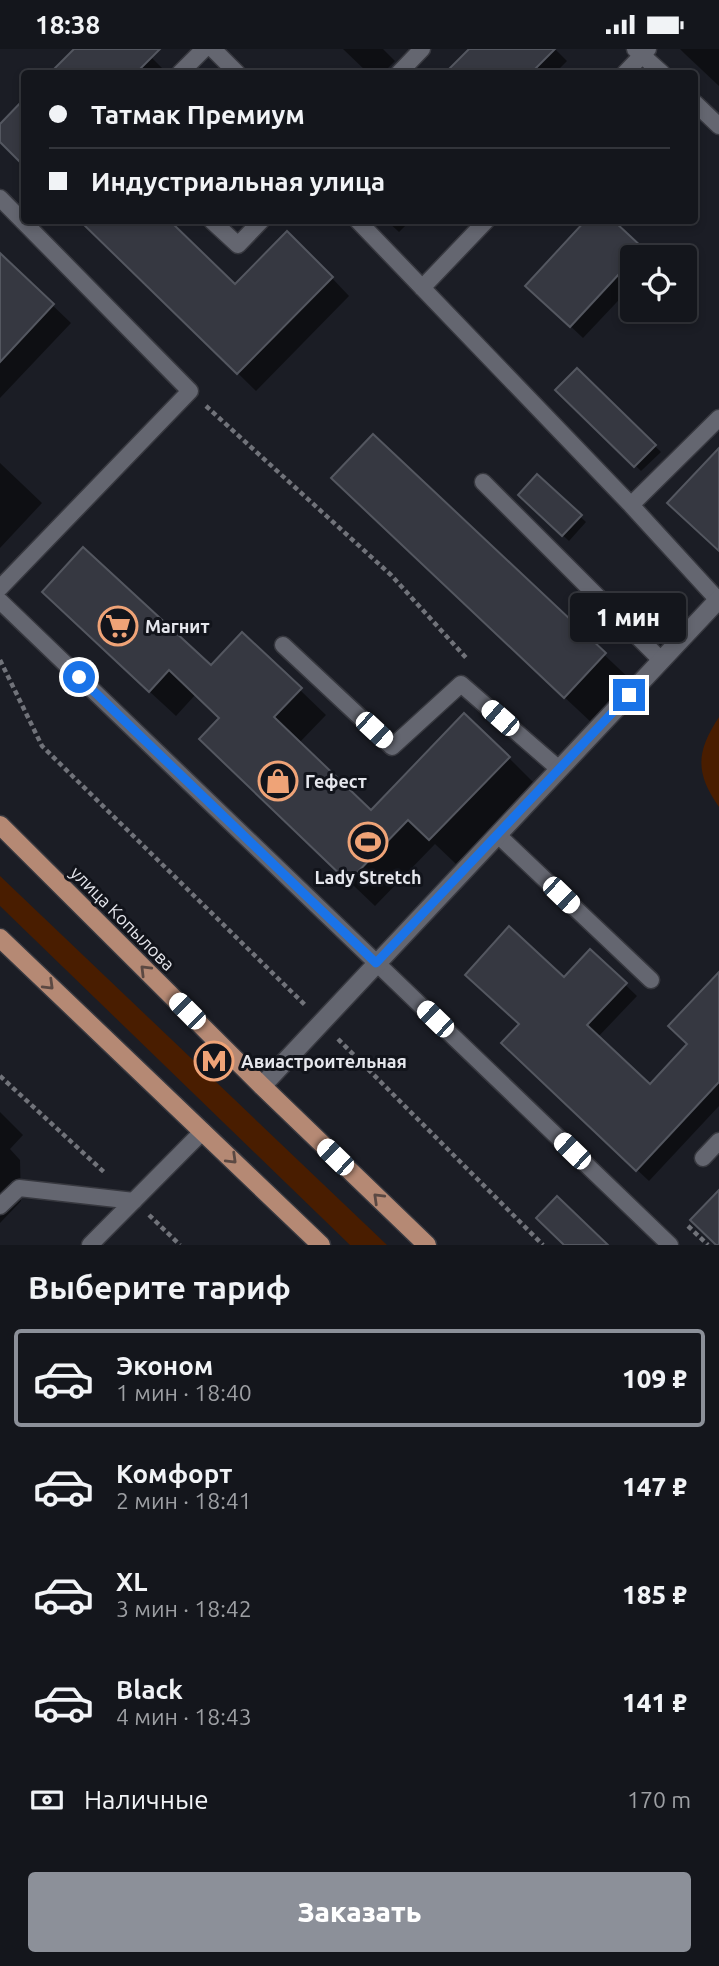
<!DOCTYPE html>
<html lang="ru">
<meta charset="utf-8">
<style>
:root{--surface:#14161c;--page:#1d1f25;--text:#f1f3f6;--muted:#9d9fa3;--line:#33353b;--accent:#8c9099}
body{margin:0;font-family:Ubuntu,sans-serif;background:var(--page);color:var(--text);height:100vh;display:flex;flex-direction:column;font-size:26px;white-space:nowrap}
*{box-sizing:border-box;margin:0}
p{font-size:23px;color:var(--muted)}
.icon{flex:none;width:38px;height:38px;fill:none;stroke:currentColor;stroke-width:2;stroke-linecap:round;stroke-linejoin:round}
.map{position:relative;height:1196px;overflow:hidden}
.side{display:flex;flex-direction:column;background:var(--surface);flex:1}
.side>*{flex:none}
.top-card{position:absolute;left:21px;top:21px;width:677px;height:154px;border-radius:7px;box-shadow:0 4px 10px #0003,0 0 0 2px var(--line);display:grid;align-content:center;height:154px;padding:0 28px;background:var(--surface)}
.controls{position:absolute;left:620px;top:196px;display:grid;gap:14px}
.controls a{display:grid;place-items:center;width:77px;height:77px;border-radius:7px;background:var(--surface);box-shadow:0 4px 10px #0003,0 0 0 2px var(--line);font-size:35px}
.end{position:absolute;width:32px;height:32px;margin:-16px;border:9px solid #1a73e8;background:#fff;box-shadow:0 0 0 4px #fff}
.from{border-radius:50%}
.bubble{position:absolute;height:49px;border-radius:7px;background:var(--surface);box-shadow:0 4px 10px #0003,0 0 0 2px var(--line);font-size:23px;font-weight:800;line-height:49px;text-align:center}
.car{position:absolute;width:21px;height:42px;margin:-21px -10px;border-radius:9px;box-shadow:0 0 5px 2px #0007;background:linear-gradient(#fff 24%,#345 0 40%,#fff 0 76%,#345 0 86%,#fff 0)}
.top-card b{display:flex;align-items:center;gap:24px;height:66px;font-size:26px}
.top-card b+b{border-top:2px solid var(--line)}
.top-card i{width:18px;height:18px;background:var(--text)}
ul{padding:0;list-style:none}
li{display:flex;align-items:center;gap:21px;height:98px;margin:0 14px 10px;padding:0 14px;border:4px solid transparent;border-radius:7px}
li div{flex:1}
li b{display:block;font-size:26px}
li em{font-style:normal;font-weight:800}
li.on{border-color:var(--accent)}
li>.icon{width:63px;height:63px;stroke-width:1.5}
h2{padding:0 28px;font-size:32px;line-height:84px}
.pay{display:flex;align-items:center;gap:18px;height:77px;padding:0 28px;font-size:26px}
.pay p{margin-inline-start:auto}
.action{display:flex;gap:14px;margin-top:auto;padding:14px 28px}
.action a{flex:1;height:80px;border-radius:7px;background:var(--accent);color:#fff;font-size:28px;font-weight:800;line-height:80px;text-align:center}
.status{display:flex;justify-content:space-between;align-items:center;height:49px;padding:0 35px;background:var(--surface);direction:ltr}
.status svg{height:19px;fill:currentColor}
.map>svg:first-child{display:block}
</style>
<div class="status"><b>18:38</b><svg viewBox="0 0 49 12"><path d="M0 12V9h3v3zM5 12V6h3v6zM10 12V3h3v9zM15 12V0h3v12zM26 1h20v11H26zM47 4h2v5h-2z"/></svg></div>
<div class="map">
<svg width="719" height="1196" viewBox="0 0 719 1196">
<rect width="100%" height="100%" fill="#1b1d25"/>
<path fill="#491d00" d="M 719,668 L 719,758 C 695,724 696,703 719,668 Z
M 0,827 L 387,1196 L 350,1196 L 0,857 Z"/>
<path fill="#0007" d="M 76,0 L 143,0 L 167,24 L 52,24 Z
M 343,0 L 383,0 L 395,12 L 383,24 L 368,24 Z
M 471,0 L 555,0 L 567,12 L 555,24 L 447,24 Z
M 680,0 L 719,0 L 719,37 L 685,5 Z
M 24,53 L 24,114 L 0,90 L 0,78 Z
M 83,172 L 167,172 L 235,238 L 332,229 L 349,247 L 256,342 Z
M 387,172 L 410,172 L 399,183 Z
M 588,172 L 612,172 L 650,208 L 632,208 L 632,237 L 583,289 L 528,237 Z
M 1,207 L 71,274 L 0,349 L 0,208 Z
M 577,321 L 661,403 L 641,422 L 558,341 Z
M 373,387 L 633,633 L 593,675 L 361,457 Z
M 0,414 L 42,454 L 0,499 Z
M 537,427 L 586,473 L 569,492 L 520,446 Z
M 69,568 L 211,618 L 300,641 L 326,666 L 299,694 L 371,764 L 509,709 L 534,734 L 456,815 L 435,795 L 375,857 L 226,715 L 221,669 L 196,645 L 176,667 Z
M 590,902 L 637,947 L 598,988 L 650,1037 L 689,995 L 719,926 L 719,1057 L 649,1132 L 515,1006 L 564,930 Z
M 0,1063 L 23,1086 L 10,1100 L 20,1111 L 21,1152 L 0,1174 Z"/>
<path fill="#363841" stroke="#545760" stroke-width="2" d="M 74,0 L 160,0 L 136,24 L 50,24 Z
M 469,0 L 555,0 L 531,24 L 445,24 Z
M 24,50 L 24,117 L 0,93 L 0,75 Z
M 80,172 L 170,172 L 235,235 L 287,182 L 333,228 L 237,325 Z
M 585,172 L 614,172 L 643,199 L 635,208 L 632,208 L 632,211 L 570,278 L 525,237 Z
M 0,204 L 54,255 L 0,313 Z
M 577,319 L 656,396 L 634,418 L 555,341 Z
M 373,385 L 606,604 L 564,649 L 331,429 Z
M 719,399 L 719,502 L 667,454 Z
M 537,425 L 582,466 L 562,487 L 518,446 Z
M 83,498 L 211,616 L 242,583 L 302,639 L 274,668 L 371,761 L 464,664 L 510,708 L 429,791 L 408,771 L 348,833 L 199,690 L 219,669 L 169,621 L 149,643 L 42,543 Z
M 509,877 L 564,928 L 590,900 L 627,934 L 587,976 L 650,1035 L 687,995 L 668,977 L 719,923 L 719,1033 L 636,1122 L 501,994 L 519,975 L 465,926 Z
M 719,1141 L 719,1196 L 716,1196 L 690,1171 Z
M 557,1147 L 608,1196 L 564,1196 L 536,1169 Z"/>
<g fill="none" stroke-linecap="round" stroke-linejoin="round">
<defs>
<path id="lane" d="M 213,0 L 237,24
M 635,0 L 662,24
M 180,24 L 204,0
M 399,24 L 422,0
M 625,24 L 648,0
M 695,54 L 719,77
M 0,149 L 190,342 L 0,539
M 212,172 L 238,196 L 261,172
M 358,172 L 631,456 L 718,551
M 422,239 L 486,172
M 483,433 L 661,611
M 631,456 L 719,369
M 0,552 L 670,1196
M 283,596 L 392,698 L 461,635 L 559,720
M 498,786 L 651,931
M 703,1109 L 719,1092
M 0,1157 L 19,1139 L 134,1152
M 90,1196 L 203,1082"/>
<path id="street" d="M 262,1037 L 719,550"/>
<path id="primary" d="M 0,776 L 262,1037 L 427,1196
M 0,889 L 321,1196"/>
</defs>
<use href="#lane" stroke="#37383f" stroke-width="19"/>
<use href="#street" stroke="#37383f" stroke-width="21"/>
<use href="#primary" stroke="#37383f" stroke-width="21"/>
<path stroke="#71737a" stroke-width="4.5" stroke-dasharray="5 3.5" stroke-linecap="butt" d="M 206,357 L 391,526 L 468,611
M 0,611 L 42,697 L 305,956
M 338,990 L 543,1196
M 0,1027 L 105,1124
M 149,1166 L 180,1196
M 688,1177 L 708,1196"/>
<use href="#lane" stroke="#646670" stroke-width="16"/>
<use href="#street" stroke="#646670" stroke-width="18"/>
<use href="#primary" stroke="#b58974" stroke-width="18"/>
</g>
<defs><path id="oneway-chevron" d="M-2-3.5L2.5 0L-2 3.5" fill="none" stroke-width="1.6" stroke-linecap="round" stroke-linejoin="round" transform="scale(1.75)"/></defs>
<g stroke="#5b4943">
<use href="#oneway-chevron" transform="translate(145 921) rotate(-135)"/>
<use href="#oneway-chevron" transform="translate(49 936) rotate(44)"/>
<use href="#oneway-chevron" transform="translate(232 1110) rotate(44)"/>
<use href="#oneway-chevron" transform="translate(378 1149) rotate(-136)"/>
</g>
<g fill="none" stroke-linecap="round" stroke-linejoin="round">
<path stroke="#1a73e8" stroke-width="9" d="M 79,628 L 376,914 L 629,646"/>
</g>
<defs>
<symbol id="supermarket-ring" viewBox="-11 -11 22 22"><circle r="9.5" fill="#12141b" stroke="#efa377" stroke-width="1.5"/><path d="M-6-5.5h2.5l.6 2H6L4.5 2H-2.5L-4.4-4H-6ZM-1.5 3.2a1.3 1.3 0 1 0 .1 0ZM3 3.2a1.3 1.3 0 1 0 .1 0Z" fill="#efa377"/></symbol>
<symbol id="shop-ring" viewBox="-11 -11 22 22"><circle r="9.5" fill="#12141b" stroke="#efa377" stroke-width="1.5"/><path d="M-5-2.5h2.3a2.7 3.5 0 0 1 5.4 0H5L5.5 6h-11ZM-1.5-2.5h3a1.5 2.3 0 0 0-3 0Z" fill="#efa377"/></symbol>
<symbol id="stadium-ring" viewBox="-11 -11 22 22"><circle r="9.5" fill="#12141b" stroke="#efa377" stroke-width="1.5"/><path d="M0-5a6.5 5 0 1 0 0 10a6.5 5 0 1 0 0-10ZM-3.5-1.8h7v3.6h-7Z" fill="#efa377"/></symbol>
<symbol id="metro-ring" viewBox="-11 -11 22 22"><circle r="9.5" fill="#12141b" stroke="#efa377" stroke-width="1.5"/><path d="M-5.5 5V-5H-3L0 0L3-5H5.5V5H3V-.5L0 4L-3-.5V5Z" fill="#efa377"/></symbol>
</defs>
<g fill-rule="evenodd">
<use href="#supermarket-ring" x="96" y="555" width="44" height="44"/>
<use href="#shop-ring" x="256" y="710" width="44" height="44"/>
<use href="#stadium-ring" x="346" y="771" width="44" height="44"/>
<use href="#metro-ring" x="192" y="990" width="44" height="44"/>
</g>
<g text-anchor="middle" dominant-baseline="central" stroke-width="6" stroke-linejoin="round" paint-order="stroke">
<g font-size="18" font-weight="bold" fill="#e5e6ec" stroke="#12141b" text-anchor="start">
<text x="145" y="577">Магнит</text>
<text x="305" y="732">Гефест</text>
<text x="368" y="828" text-anchor="middle">Lady Stretch</text>
<text x="241" y="1012">Авиастроительная</text>
</g>
<g font-size="18" fill="#e5e6ec" stroke="#12141b">
<text transform="translate(123 869) rotate(45)">улица Копылова</text>
</g>
</g>
</svg>
<div class="controls">
<a><svg class="icon" aria-label="locate" viewBox="0 0 24 24"><circle cx="12" cy="12" r="6"/><path d="M12 2v4M12 18v4M2 12h4M18 12h4"/></svg></a>
</div>
<i class="end from" style="left:79px;top:628px"></i>
<i class="end" style="left:629px;top:646px"></i>
<div class="bubble" style="left:570px;top:544px;width:116px">1 мин</div>
<i class="car" style="left:500px;top:669px;rotate:311deg"></i>
<i class="car" style="left:374px;top:681px;rotate:133deg"></i>
<i class="car" style="left:561px;top:846px;rotate:134deg"></i>
<i class="car" style="left:187px;top:962px;rotate:315deg"></i>
<i class="car" style="left:435px;top:970px;rotate:314deg"></i>
<i class="car" style="left:572px;top:1102px;rotate:314deg"></i>
<i class="car" style="left:335px;top:1108px;rotate:314deg"></i>
<div class="top-card">
<b><i class="from"></i>Татмак Премиум</b>
<b><i></i>Индустриальная улица</b>
</div>
</div>
<section class="side">
<h2>Выберите тариф</h2>
<ul>
<li class="on"><svg class="icon" aria-label="car" viewBox="0 0 24 24"><path d="M5 17H2v-5l4-1 3-4h7l3 4 3 1v5h-3M9 17h6M6 11h13"/><circle cx="7" cy="17" r="2"/><circle cx="17" cy="17" r="2"/></svg><div><b>Эконом</b><p>1 мин · 18:40</p></div><em>109 ₽</em></li>
<li><svg class="icon" aria-label="car" viewBox="0 0 24 24"><path d="M5 17H2v-5l4-1 3-4h7l3 4 3 1v5h-3M9 17h6M6 11h13"/><circle cx="7" cy="17" r="2"/><circle cx="17" cy="17" r="2"/></svg><div><b>Комфорт</b><p>2 мин · 18:41</p></div><em>147 ₽</em></li>
<li><svg class="icon" aria-label="car" viewBox="0 0 24 24"><path d="M5 17H2v-5l4-1 3-4h7l3 4 3 1v5h-3M9 17h6M6 11h13"/><circle cx="7" cy="17" r="2"/><circle cx="17" cy="17" r="2"/></svg><div><b>XL</b><p>3 мин · 18:42</p></div><em>185 ₽</em></li>
<li><svg class="icon" aria-label="car" viewBox="0 0 24 24"><path d="M5 17H2v-5l4-1 3-4h7l3 4 3 1v5h-3M9 17h6M6 11h13"/><circle cx="7" cy="17" r="2"/><circle cx="17" cy="17" r="2"/></svg><div><b>Black</b><p>4 мин · 18:43</p></div><em>141 ₽</em></li>
</ul>
<div class="pay"><svg class="icon" aria-label="cash" viewBox="0 0 24 24"><path d="M3 7h18v10H3z"/><circle cx="12" cy="12" r="2"/></svg>Наличные<p>170 m</p></div>
<div class="action"><a>Заказать</a></div>
</section>
